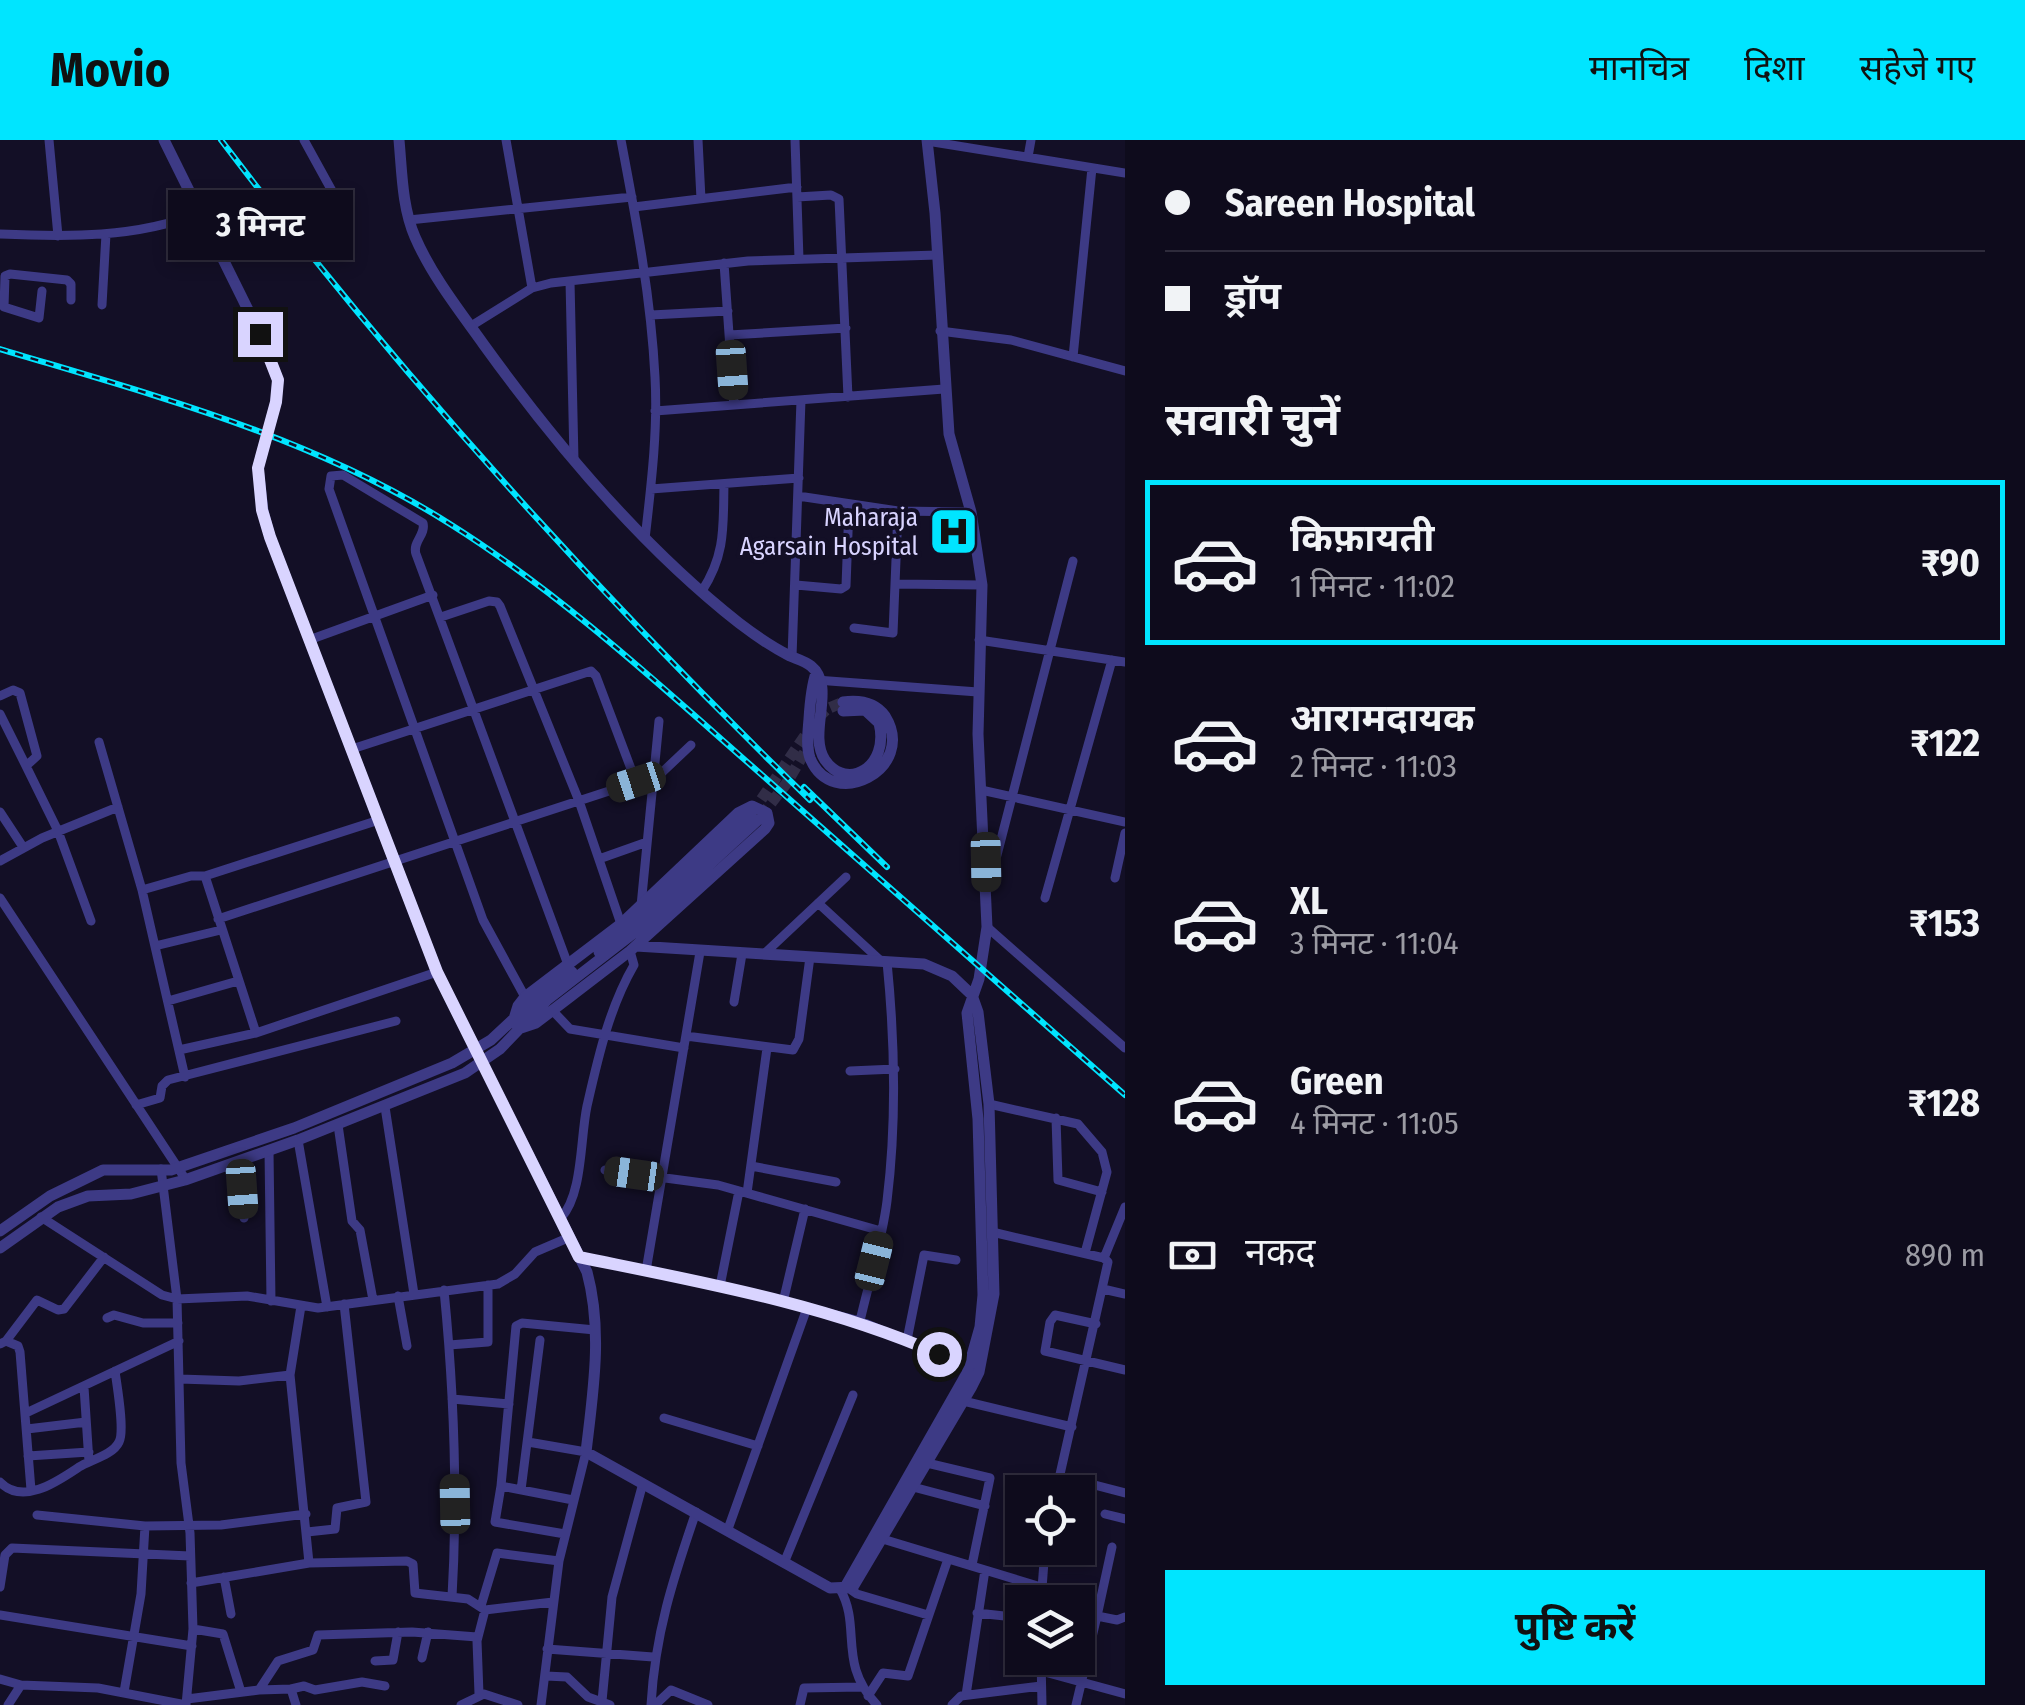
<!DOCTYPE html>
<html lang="hi">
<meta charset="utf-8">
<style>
:root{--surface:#0e0b1c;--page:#171425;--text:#f1f3f6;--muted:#9b9ba3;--line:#2e2b3b;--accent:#00e5ff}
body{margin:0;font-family:"Fira Sans Condensed","Noto Sans Devanagari",sans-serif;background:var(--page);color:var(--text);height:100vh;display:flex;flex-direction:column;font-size:38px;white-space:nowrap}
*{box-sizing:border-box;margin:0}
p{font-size:32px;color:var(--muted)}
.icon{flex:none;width:55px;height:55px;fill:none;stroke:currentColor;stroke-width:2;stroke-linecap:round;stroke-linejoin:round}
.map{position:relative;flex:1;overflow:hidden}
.details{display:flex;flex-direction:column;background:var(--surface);width:900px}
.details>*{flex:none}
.top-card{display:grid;align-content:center;height:220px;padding:0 40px;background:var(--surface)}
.controls{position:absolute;left:1005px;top:1335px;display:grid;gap:20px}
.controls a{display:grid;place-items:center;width:90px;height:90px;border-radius:0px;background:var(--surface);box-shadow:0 5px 15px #0003,0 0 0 2px var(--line);font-size:50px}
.end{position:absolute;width:45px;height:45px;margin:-22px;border:12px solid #d9d4ff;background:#111;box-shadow:0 0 0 5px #111}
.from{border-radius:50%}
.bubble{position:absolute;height:70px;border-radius:0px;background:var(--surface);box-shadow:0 5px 15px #0003,0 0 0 2px var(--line);font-size:32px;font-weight:700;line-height:70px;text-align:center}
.car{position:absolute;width:30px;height:60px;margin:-30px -15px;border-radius:12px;box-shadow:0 0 8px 2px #0007;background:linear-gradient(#222 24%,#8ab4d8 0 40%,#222 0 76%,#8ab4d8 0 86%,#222 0)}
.top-card b{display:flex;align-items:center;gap:35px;height:95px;font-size:38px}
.top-card b+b{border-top:2px solid var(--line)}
.top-card i{width:25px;height:25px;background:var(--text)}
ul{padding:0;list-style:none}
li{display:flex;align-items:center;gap:30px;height:165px;margin:0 20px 15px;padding:0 20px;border:5px solid transparent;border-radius:0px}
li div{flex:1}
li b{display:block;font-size:38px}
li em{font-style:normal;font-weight:700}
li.current{border-color:var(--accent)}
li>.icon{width:90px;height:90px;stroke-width:1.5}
h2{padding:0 40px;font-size:45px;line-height:120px}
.pay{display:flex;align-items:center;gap:25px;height:110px;padding:0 40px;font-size:38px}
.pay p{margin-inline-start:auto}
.button{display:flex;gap:20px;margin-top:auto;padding:20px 40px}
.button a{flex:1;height:115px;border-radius:0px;background:var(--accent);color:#111;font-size:40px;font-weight:700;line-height:115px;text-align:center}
header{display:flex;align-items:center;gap:60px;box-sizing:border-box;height:140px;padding:0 50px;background:var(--accent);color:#111}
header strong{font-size:48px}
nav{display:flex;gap:55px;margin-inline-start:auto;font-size:35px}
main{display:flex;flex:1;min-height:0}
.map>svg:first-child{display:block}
</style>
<header>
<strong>Movio</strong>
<nav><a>मानचित्र</a><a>दिशा</a><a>सहेजे गए</a></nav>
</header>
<main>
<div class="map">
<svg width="1125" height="1565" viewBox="0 0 1125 1565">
<rect width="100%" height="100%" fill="#130f26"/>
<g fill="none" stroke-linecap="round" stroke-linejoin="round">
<path stroke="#312d47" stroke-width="11" stroke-dasharray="11 5.5" stroke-linecap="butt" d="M 752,673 L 815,581 L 827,569 L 843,562
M 761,676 L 786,644 L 809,605"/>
<path stroke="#3d3a85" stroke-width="9" d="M 49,0 L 58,96
M 304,0 L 348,80
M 506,0 L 532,148
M 621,0 C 636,79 651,157 655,237 C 658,291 651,346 645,399
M 698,0 L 701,59
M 795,0 L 799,119
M 927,1 L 1125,33
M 1028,17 L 1031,0
M 797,57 L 831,55 L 839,59 L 848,257
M 634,67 L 797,47
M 409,80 L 632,57
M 0,94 C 68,97 136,98 200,73
M 724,123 L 734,265
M 570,141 L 574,320
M 42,151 L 39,178 L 4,167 L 5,136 L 10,134 L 67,140 L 71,144 L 71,160
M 102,165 L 106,94
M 651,175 L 728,171
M 471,186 L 532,148 L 551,143 L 748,121 L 937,115
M 940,191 L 1011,200 L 1125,231
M 729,195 L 846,188
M 1073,217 L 1092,28
M 655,271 L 944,249
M 651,349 L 799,338
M 798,356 L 898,371 L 971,372
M 895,444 L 982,445
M 796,445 L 841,449 L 846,446 L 849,366
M 702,451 C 726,414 723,386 724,344
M 441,477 L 489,461 L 497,462 L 500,466 L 579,661 L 621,784
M 854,488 L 893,493 L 898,371
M 309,500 L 433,455
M 979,500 L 1125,522
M 792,517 L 801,260
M 816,540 L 978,552
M 0,556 L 13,550 L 20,553 L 37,616 L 26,626 L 58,691 L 91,781
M 0,574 L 26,626
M 99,602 L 142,750 L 185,937
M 352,609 L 591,531 L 596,536 L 636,642
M 654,640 L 691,605
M 981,650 L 1125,682
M 0,672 L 23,707
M 379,680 L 205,736 L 256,893 L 437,832
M 599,719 L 647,702
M 0,721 L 42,698 L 118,667
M 986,723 L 997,715 L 1073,421
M 1115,738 L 1125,693
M 142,750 L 191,736 L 205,736
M 0,758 L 186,1040
M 1045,758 L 1112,520
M 818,763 L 881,821
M 641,766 L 659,581
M 218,779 L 655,636
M 987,787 L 1125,908
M 155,806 L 221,790
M 764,814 L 846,737
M 525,857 L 483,780 L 329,349 L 331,336 L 343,335 L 423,383 C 426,395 412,402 416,414 L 567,822
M 168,861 L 238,841
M 734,862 L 742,814
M 552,870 L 570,889 L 684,908
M 686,896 L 793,910 L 799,899 L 810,817
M 179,910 L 256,893
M 850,931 L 895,929
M 989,964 L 1078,984 L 1102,1012 L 1107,1032 L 1085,1113
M 136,965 L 160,958 L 162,946 L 168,940 L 396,881
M 385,967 L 414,1154
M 1056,978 L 1058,1040 L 1102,1052
M 338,985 L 352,1081 L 360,1090 L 373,1160
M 298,1000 L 327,1167
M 269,1011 L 271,1161
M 240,1021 L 244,1078
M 751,1026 L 836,1042
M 161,1029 L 177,1159 L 181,1323 L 190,1393 L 193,1489 L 186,1565
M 605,1030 L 718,1045 L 881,1091
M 747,1053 L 767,908
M 41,1077 L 162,1155 L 177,1159 L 247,1156 L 318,1168 L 498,1144 L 515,1134 L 535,1112 L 570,1097
M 561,1078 C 583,1054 580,999 587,966 C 598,918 609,868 634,825 L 630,811
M 992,1092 L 1104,1118 L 1108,1122 L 1056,1352
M 579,1117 L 734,1149 L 860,1181 L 974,1230
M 1104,1118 L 1125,1067
M 646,1131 L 700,812
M 720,1146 L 739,1051
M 1103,1149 L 1125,1154
M 444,1150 C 454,1252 458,1354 452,1457
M 398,1156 L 407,1206
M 783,1162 L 805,1069
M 301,1166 L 290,1235 L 309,1423
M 107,1178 L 114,1175 L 143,1183 L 178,1183
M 860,1181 C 869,1142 882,1101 887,1061 C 897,980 895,902 887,822
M 1096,1184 L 1055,1175 L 1050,1182 L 1045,1211 L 1125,1230
M 907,1200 L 924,1115 L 956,1120
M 6,1201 L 18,1206 L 20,1212 L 31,1350
M 0,1204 L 6,1201 L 37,1160 L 58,1170 L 64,1169 L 104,1117
M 449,1205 L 488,1202 L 488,1145
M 180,1239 L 239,1241 L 290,1235
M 84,1247 L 89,1322
M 452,1259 L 509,1264
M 959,1260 L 1072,1287
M 26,1273 L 179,1201
M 664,1278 L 758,1306
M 27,1289 L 86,1282
M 528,1302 L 586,1312 L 559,1421 L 541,1565
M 28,1316 L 89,1312
M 927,1323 L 990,1338 L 972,1425
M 1060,1336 L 1125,1353
M 0,1342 C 23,1366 58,1341 79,1327 C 90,1320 113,1315 119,1302 C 125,1291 117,1246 115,1231
M 501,1346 L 516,1186 L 522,1183 L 595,1190
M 913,1347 L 985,1366
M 521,1350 L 540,1200
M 1105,1374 L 1125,1379
M 37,1375 L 145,1386 L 221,1385 L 306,1374
M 728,1389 L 807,1168
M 307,1392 L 335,1389 L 337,1368 L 366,1362 L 344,1164
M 565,1394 L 495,1382 L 501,1346 L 573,1360
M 876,1397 L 1041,1447
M 784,1423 L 853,1255
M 224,1437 L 231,1474
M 191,1443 L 309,1423 L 407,1421 L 413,1424 L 415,1453 L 468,1459 L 485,1470 L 553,1462
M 0,1447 L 5,1415 L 12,1408 L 190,1416
M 847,1447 L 857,1454 L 928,1475
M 840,1449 C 862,1487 837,1523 877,1565
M 1041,1462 L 1045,1408
M 481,1466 L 497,1413 L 559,1421
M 1078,1471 L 1097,1476 L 1112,1407
M 977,1473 L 1022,1478
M 0,1475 L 192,1506
M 193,1489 L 223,1494 L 241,1552
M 547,1509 L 653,1517
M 422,1518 L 428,1492
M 1041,1518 L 1042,1565
M 375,1521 L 393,1520 L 398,1492
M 1041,1531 L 1125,1554
M 546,1536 L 567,1537 L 588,1557 L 610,1565
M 0,1539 L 21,1545 L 98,1548 L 186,1565
M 291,1549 L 304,1546 L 315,1550 L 362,1542 L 385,1546
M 259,1550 L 291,1549 L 296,1565
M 124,1552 L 141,1454 L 145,1386
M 479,1554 L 477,1501 L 485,1470
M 966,1555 L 985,1430
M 868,1556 L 883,1533 L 908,1536 L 948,1419
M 187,1559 L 259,1550 L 278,1521 L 313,1510 L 318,1495 L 412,1492 L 477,1497
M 602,1561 L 612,1457 L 643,1343
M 8,1565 L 21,1545
M 461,1565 L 484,1554 L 518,1565
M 651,1565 C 655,1494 673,1439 696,1372
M 655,1565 L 671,1550 L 708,1565
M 800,1565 L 804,1548 L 861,1547
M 952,1565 L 961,1556 L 1041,1546
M 1076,1565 L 1097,1476 L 1117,1480 L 1125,1477"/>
<path stroke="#3d3a85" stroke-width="11" d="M 164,0 L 260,194 L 278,240 L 276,262 L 258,328 L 263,371 L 270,397 L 437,832 L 587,1132 C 603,1191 593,1252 586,1312 L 830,1448 L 853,1447 L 971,1248 L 979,1232 L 994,1154 L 989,964 L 978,872 L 972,855 L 952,836 L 924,824 L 636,806
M 399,0 C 402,32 402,67 415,97 C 432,136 459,170 484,205 C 557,306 641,406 739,483 C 756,496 772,507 790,516 C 797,519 805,521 811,526 C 837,547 807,593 825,620 C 847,652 890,627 879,583 L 865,570 L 843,571
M 816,533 C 811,548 810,563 809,579 C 808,592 806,607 810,618 C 832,673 918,629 885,576 C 875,562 858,560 843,562
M 752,666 L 767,673 L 769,683 L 765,689 L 630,811 L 536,883 L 521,888 L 513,882 L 518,866 L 525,857 L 621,784 L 738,673 Z
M 599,812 L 751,674
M 0,1091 L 50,1056 L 103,1030 L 171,1030 L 294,988 L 452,923 L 491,900 L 534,860 L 572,832
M 0,1108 L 58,1067 L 88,1056 L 131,1054 L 185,1040 L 298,1000 L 465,933 L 500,909 L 547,860 L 639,789 L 758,680
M 844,1449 L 967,1233 L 980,1187 L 983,1155 L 978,979 L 967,873 L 979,839 L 987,787 L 978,594 L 982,445 L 971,372 L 949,294 L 935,73 L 927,0"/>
<defs>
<path id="rail" d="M 221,0 C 400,236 598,454 810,660
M 0,209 C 153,255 313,297 450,384 C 563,455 662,547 762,635 C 883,742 1004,848 1125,955
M 804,647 L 887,727"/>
</defs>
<use href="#rail" stroke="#00e5ff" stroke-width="6"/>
<use href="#rail" stroke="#130f26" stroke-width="2.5" stroke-dasharray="8" stroke-linecap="butt"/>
</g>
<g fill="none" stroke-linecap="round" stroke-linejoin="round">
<path stroke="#d9d4ff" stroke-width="12" d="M 260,194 L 278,240 L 276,262 L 258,328 L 262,370 L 270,397 L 437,832 L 579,1117 C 701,1142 825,1164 939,1214"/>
</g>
<defs>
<symbol id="hospital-square" viewBox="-11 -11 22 22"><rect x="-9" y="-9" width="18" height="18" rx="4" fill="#00e5ff" stroke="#130f26"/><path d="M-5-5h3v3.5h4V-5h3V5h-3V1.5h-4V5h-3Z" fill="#111"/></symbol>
</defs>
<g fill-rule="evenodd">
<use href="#hospital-square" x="926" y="364" width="55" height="55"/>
</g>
<g text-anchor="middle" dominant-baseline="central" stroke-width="8" stroke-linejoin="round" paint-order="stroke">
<g font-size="25" fill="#d9d4ff" stroke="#130f26" text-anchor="end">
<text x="918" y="378">Maharaja<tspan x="918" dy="29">Agarsain Hospital</tspan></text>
</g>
</g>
</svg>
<div class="controls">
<a><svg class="icon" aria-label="locate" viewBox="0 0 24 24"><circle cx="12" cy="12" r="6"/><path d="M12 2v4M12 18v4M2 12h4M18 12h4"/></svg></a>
<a><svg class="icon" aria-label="layers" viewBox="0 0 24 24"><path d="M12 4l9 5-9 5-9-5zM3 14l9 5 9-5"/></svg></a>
</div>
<i class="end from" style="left:939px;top:1214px"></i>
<i class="end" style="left:260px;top:194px"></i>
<div class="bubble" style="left:168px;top:50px;width:185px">3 मिनट</div>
<i class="car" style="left:732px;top:230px;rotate:176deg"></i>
<i class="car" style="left:636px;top:642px;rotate:252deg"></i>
<i class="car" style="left:986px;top:722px;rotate:179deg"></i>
<i class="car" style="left:634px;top:1034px;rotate:278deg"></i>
<i class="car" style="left:242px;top:1049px;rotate:176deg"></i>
<i class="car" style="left:874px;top:1121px;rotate:14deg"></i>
<i class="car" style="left:455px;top:1364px;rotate:359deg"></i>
</div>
<section class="details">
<div class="top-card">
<b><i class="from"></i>Sareen Hospital</b>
<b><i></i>ड्रॉप</b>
</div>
<h2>सवारी चुनें</h2>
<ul>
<li class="current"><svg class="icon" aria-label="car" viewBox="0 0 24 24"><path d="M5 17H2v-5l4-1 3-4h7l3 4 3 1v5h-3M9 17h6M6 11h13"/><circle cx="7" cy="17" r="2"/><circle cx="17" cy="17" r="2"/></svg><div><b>किफ़ायती</b><p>1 मिनट · 11:02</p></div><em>₹90</em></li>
<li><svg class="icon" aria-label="car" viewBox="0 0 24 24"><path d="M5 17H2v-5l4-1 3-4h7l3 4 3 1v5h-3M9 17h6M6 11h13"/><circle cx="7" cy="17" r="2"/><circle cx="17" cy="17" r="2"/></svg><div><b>आरामदायक</b><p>2 मिनट · 11:03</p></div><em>₹122</em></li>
<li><svg class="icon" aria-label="car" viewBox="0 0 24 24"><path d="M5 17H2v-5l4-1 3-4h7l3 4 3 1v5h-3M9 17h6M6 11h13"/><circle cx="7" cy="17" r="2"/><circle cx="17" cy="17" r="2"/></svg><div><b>XL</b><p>3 मिनट · 11:04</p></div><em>₹153</em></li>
<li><svg class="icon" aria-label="car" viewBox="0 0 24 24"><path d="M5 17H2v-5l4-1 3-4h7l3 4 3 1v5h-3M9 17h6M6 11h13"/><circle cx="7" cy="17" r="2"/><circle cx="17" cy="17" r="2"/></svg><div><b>Green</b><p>4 मिनट · 11:05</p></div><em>₹128</em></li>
</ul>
<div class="pay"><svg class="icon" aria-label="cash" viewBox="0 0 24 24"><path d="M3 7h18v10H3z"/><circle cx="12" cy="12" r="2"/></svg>नकद<p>890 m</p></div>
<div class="button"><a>पुष्टि करें</a></div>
</section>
</main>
